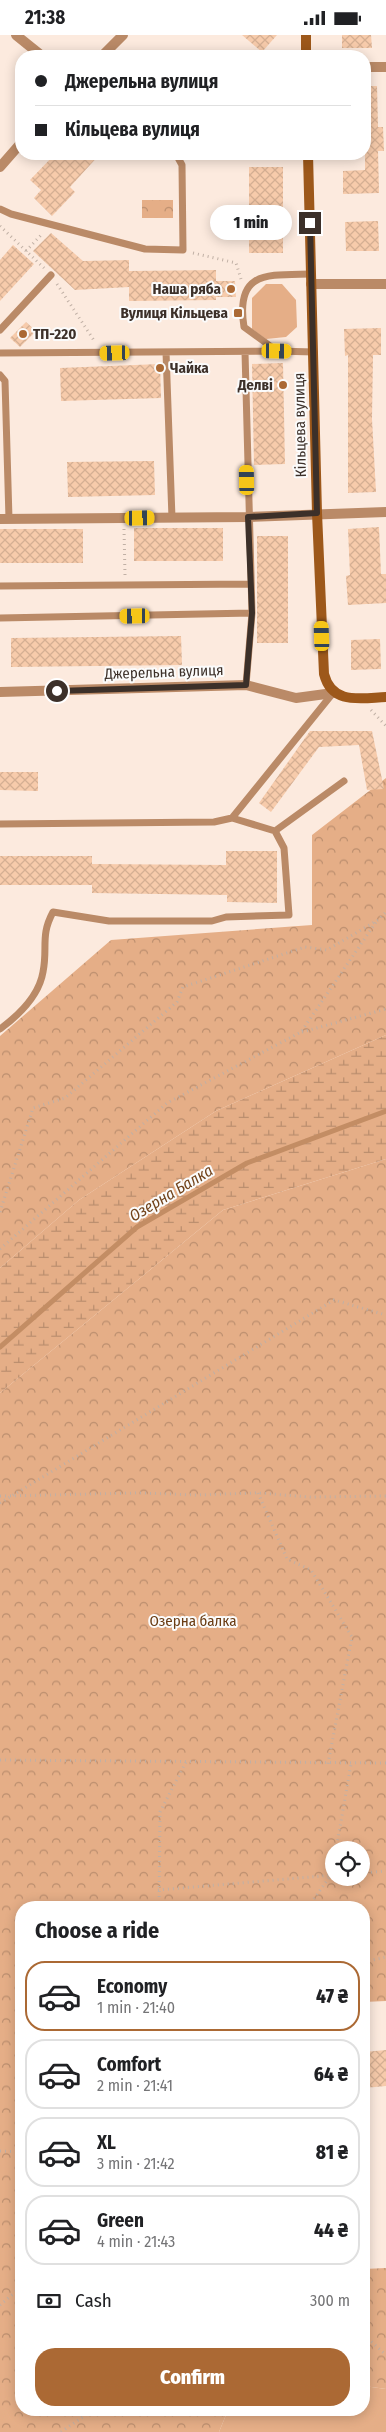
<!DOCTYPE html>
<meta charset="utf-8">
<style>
:root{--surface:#fff;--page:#f6f6f6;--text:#202124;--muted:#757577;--line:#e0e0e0;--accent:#ab6934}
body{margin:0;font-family:"Fira Sans Condensed",sans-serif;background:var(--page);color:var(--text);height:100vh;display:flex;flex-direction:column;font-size:19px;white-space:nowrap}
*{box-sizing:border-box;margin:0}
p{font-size:16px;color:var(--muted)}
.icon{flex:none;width:28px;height:28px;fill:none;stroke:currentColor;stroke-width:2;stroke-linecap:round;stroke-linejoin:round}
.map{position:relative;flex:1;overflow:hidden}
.details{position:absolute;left:15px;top:1866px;width:355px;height:515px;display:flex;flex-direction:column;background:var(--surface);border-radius:20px;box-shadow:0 2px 12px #0003}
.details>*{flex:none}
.hud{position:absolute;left:15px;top:15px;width:356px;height:110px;border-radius:20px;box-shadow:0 2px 12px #0003;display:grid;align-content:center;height:110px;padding:0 20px;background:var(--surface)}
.controls{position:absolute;left:325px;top:1806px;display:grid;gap:10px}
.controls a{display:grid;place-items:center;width:45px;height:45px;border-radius:50%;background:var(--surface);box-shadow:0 2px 12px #0003;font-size:25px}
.end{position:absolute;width:22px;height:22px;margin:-11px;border:6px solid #3c3029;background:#fff;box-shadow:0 0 0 2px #fff}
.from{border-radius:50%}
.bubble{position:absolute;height:35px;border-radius:18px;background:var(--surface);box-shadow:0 2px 12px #0003;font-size:16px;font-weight:800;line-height:35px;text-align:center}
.car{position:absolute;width:15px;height:30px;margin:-15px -8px;border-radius:6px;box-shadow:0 0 4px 1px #0007;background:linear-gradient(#f5c518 24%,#345 0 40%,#f5c518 0 76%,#345 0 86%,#f5c518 0)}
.hud b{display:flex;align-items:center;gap:18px;height:48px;font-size:19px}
.hud b+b{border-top:1px solid var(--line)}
.hud i{width:12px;height:12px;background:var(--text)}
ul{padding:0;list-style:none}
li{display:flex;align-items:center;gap:15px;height:70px;margin:0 10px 8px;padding:0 10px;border:2px solid var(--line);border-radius:20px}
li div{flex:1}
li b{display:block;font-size:19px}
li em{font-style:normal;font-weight:800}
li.selected{border-color:var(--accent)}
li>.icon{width:45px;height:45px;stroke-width:1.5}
h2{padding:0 20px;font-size:22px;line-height:60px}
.pay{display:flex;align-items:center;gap:12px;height:55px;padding:0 20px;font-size:19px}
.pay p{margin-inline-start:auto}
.action{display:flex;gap:10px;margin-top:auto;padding:10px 20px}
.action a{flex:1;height:58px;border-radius:20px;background:var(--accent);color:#fff;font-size:20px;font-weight:800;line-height:58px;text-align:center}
.status{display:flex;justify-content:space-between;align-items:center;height:35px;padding:0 25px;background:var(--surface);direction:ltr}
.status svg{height:14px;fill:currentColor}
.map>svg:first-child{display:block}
</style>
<div class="status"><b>21:38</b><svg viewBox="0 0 49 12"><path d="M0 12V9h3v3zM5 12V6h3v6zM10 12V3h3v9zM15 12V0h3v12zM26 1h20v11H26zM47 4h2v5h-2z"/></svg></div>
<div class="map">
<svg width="386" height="2397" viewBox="0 0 386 2397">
<defs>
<pattern id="forest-crowns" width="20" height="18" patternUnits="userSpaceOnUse" patternTransform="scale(1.25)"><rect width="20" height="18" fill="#e5ae87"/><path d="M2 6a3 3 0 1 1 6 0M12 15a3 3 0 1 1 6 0" fill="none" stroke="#bb8e6e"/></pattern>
<pattern id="wetland-marsh" width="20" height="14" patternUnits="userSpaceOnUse" patternTransform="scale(1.25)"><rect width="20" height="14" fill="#e5ae87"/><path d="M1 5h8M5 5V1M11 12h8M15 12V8" fill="none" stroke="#bb8e6e"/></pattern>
<pattern id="building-cross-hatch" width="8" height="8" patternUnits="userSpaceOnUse" patternTransform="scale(1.25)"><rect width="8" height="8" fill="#f7cbab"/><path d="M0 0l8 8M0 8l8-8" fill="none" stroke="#d5af93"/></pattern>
</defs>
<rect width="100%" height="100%" fill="#fceade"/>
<path fill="#e5ae87" d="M 266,249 L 282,249 L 296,265 L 297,292 L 286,302 L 266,304 L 252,294 L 252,263 Z
M 364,2351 L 386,2354 L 386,2397 L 219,2397 L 228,2375 L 364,2375 Z"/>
<path fill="url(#forest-crowns)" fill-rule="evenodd" d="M 142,165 L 173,165 L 173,183 L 142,183 Z
M 386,743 L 386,1000 L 216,1076 L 79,1165 L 0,1233 L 0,1001 L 111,905 L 312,890 L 312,800 Z
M 386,1124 L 386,1966 L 364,1967 L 364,1872 L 21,1872 L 21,2375 L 228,2375 L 219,2397 L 0,2397 L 0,1358 L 223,1175 ZM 334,1815 L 361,1815 L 361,1842 L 334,1842 Z
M 386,2233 L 386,2354 L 364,2351 L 364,2234 Z"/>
<path fill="url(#wetland-marsh)" d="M 386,1000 L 386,1124 L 223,1175 L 0,1358 L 0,1233 L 79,1165 L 216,1076 Z"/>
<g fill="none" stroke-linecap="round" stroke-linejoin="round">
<path stroke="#c38d64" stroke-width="5" d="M 0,1312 L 137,1192 L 247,1128 L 386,1076"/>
</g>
<path fill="url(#building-cross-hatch)" d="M 242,0 L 277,0 L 262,17 Z
M 342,0 L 371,0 L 372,13 L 342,13 Z
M 365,51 L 377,51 L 378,92 L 383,92 L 384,116 L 378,116 L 379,158 L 343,159 L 343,136 L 365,135 Z
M 55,119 L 100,119 L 70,152 L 75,157 L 52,181 L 34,163 L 41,155 L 30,145 Z
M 249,132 L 283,132 L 283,218 L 249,218 Z
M 378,186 L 379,216 L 346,216 L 345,187 Z
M 51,198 L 83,226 L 129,225 L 129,236 L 216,235 L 216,246 L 235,246 L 236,262 L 216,262 L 216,265 L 129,266 L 129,252 L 75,255 L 33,216 Z
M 13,210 L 34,229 L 0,266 L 0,225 Z
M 26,287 L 36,296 L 20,312 L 10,303 Z
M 381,293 L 381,320 L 373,320 L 372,384 L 376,457 L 348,458 L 348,320 L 345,321 L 344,294 Z
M 283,328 L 285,429 L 254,430 L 252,329 Z
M 160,329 L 161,363 L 61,366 L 60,333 Z
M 154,426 L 155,460 L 68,462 L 67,427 Z
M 379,492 L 381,539 L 386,539 L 386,568 L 348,570 L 346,541 L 350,540 L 348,494 Z
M 134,493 L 223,493 L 223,526 L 134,526 Z
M 0,494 L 83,494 L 83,528 L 0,528 Z
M 257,501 L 288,501 L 288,608 L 257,608 Z
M 181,601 L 182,630 L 11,632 L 11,603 Z
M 380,604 L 381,634 L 351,635 L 351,605 Z
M 310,696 L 372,696 L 384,754 L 367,755 L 359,710 L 319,712 L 271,777 L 259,768 Z
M 0,737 L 38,737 L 38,756 L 0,755 Z
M 226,816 L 277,816 L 277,868 L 227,867 L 227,860 L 92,858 L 92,850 L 0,850 L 0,821 L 92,821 L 92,829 L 226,830 Z
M 386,2015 L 386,2051 L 364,2053 L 364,2017 Z"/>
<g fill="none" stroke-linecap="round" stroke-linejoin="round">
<path stroke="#c0b0a5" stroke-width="3" stroke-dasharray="1 4" stroke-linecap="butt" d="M 0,191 L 44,233
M 26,216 L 43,198
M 193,218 L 236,228 L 241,244
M 57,249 L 95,307
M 124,494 L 125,540
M 371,675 L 386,691
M 302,997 L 386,974
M 0,1177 L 33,1073 L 65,1063 L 177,967 L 183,952 L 305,912 L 327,915 L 378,885 L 386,877
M 0,1214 L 167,1068 L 301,997 L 376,887
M 258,1458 L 287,1524 L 311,1535 L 352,1602 L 328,1729
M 0,1461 L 139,1458 L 196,1460 L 258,1458 L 310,1462 L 386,1461
M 0,1468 L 334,1265 L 386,1280
M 0,1725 L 386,1728
M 336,1815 L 351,1729
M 361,1838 L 386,1836
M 158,1855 L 334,1840
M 159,1872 L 160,1777 L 186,1727
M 308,1872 L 331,1840 L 334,1826
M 364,1927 L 386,1922
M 0,2116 L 21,2117
M 0,2270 L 21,2252
M 364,2300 L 386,2320
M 61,2397 L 93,2375"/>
<path stroke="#ba8a67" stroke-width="7" d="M 0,174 L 11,179 L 145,214 L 183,215 L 182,130 L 176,119
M 311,239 C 268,240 235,235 244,292 L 277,316 L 314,317
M 0,295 L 51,240
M 166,317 L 172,483
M 245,317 L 252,578
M 0,318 L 277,316
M 0,340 L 5,346 L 9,484
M 0,551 L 251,549
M 0,583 L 252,578 L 246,650
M 0,789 L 214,787 L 232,783 L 333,658
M 275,796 L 344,746
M 0,994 C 19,980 39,961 43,937 C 48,912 40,901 53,877 L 109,886 L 212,886 L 226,882 L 289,880 L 284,813 L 275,796 L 232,783"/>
<path stroke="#ba8a67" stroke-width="10" d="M 16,0 L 42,21
M 365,32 L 386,32
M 311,249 L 386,249
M 0,484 L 248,482 L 386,477
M 0,657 L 246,650 L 296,663 L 333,658"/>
<path stroke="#ba8a67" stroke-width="10" d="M 102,21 L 123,0
M 0,132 L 21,108"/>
<path stroke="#9d581a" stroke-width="10" d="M 306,0 L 306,21
M 308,119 L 317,478 L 324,639 C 332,670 360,663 386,662"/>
</g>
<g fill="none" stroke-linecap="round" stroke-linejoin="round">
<path stroke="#3c3029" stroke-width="6" d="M 57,656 L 246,650 L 252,578 L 248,482 L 317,478 L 310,188"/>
</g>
<g fill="#ab6934" stroke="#fbfbfb" stroke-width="2">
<circle cx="231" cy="254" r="5"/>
<rect x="233" y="273" width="10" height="10" rx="2.5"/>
<circle cx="23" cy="299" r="5"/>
<circle cx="160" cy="333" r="5"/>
<circle cx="283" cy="350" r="5"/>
</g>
<g text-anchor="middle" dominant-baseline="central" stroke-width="4" stroke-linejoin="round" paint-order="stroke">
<g font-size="15" font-weight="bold" fill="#3c3029" stroke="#fbfbfb" text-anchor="end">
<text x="221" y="254">Наша ряба</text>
<text x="228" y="278">Вулиця Кільцева</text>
<text x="33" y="299" text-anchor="start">ТП-220</text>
<text x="170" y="333" text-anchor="start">Чайка</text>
<text x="273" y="350">Делві</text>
</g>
<g font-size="15" fill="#3c3029" stroke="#fbfbfb">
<text transform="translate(300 390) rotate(-91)">Кільцева вулиця</text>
<text transform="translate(164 637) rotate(-2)">Джерельна вулиця</text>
</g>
<g font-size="15" fill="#6a3c13" stroke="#fbfbfb">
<text x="193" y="1586">Озерна балка</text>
</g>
<g font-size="16" font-style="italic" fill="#72431b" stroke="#fbfbfb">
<text transform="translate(171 1158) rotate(-31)">Озерна Балка</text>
</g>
</g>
</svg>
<div class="controls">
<a><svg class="icon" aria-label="locate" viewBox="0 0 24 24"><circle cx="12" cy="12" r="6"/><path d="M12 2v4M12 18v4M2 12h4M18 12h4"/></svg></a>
</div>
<i class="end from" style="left:57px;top:656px"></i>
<i class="end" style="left:310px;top:188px"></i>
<div class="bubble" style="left:210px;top:170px;width:82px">1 min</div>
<i class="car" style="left:277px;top:316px;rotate:91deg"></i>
<i class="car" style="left:115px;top:318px;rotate:268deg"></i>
<i class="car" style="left:247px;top:445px;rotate:359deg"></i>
<i class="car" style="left:140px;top:483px;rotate:89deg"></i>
<i class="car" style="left:135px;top:581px;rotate:269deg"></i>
<i class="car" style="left:322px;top:601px;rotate:358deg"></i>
<div class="hud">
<b><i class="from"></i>Джерельна вулиця</b>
<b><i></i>Кільцева вулиця</b>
</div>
<section class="details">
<h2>Choose a ride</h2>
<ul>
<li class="selected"><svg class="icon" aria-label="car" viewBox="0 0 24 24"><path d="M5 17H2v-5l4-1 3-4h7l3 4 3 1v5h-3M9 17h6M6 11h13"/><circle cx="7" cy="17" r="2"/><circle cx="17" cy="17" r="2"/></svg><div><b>Economy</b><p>1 min · 21:40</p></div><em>47 ₴</em></li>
<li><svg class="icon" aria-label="car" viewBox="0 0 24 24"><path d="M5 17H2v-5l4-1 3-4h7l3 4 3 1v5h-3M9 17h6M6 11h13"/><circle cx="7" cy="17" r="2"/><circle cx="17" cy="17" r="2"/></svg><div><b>Comfort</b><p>2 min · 21:41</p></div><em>64 ₴</em></li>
<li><svg class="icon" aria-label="car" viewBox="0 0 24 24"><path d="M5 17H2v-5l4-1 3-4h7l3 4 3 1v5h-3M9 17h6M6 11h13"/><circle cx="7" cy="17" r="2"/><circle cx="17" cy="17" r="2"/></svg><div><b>XL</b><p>3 min · 21:42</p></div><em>81 ₴</em></li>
<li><svg class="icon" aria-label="car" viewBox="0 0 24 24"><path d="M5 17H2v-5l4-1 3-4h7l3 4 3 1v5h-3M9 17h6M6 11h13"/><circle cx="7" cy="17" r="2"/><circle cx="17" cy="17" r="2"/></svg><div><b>Green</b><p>4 min · 21:43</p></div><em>44 ₴</em></li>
</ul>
<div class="pay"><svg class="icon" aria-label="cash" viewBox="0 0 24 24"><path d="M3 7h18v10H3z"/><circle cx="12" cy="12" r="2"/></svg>Cash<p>300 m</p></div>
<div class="action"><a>Confirm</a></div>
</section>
</div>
